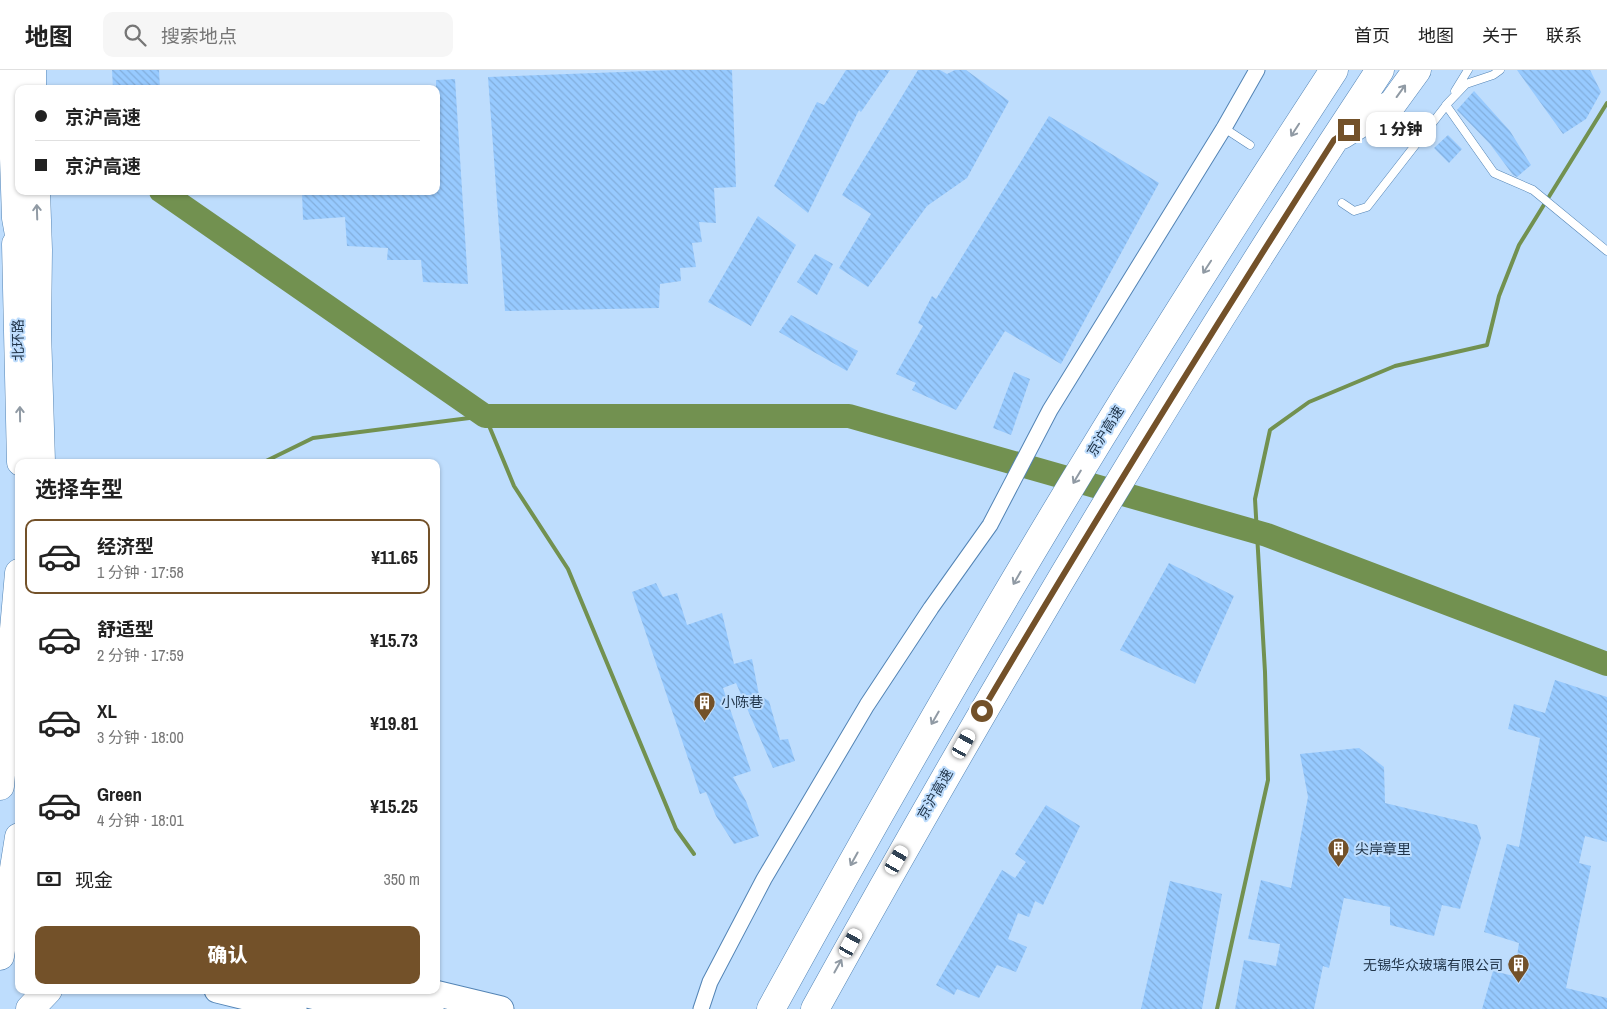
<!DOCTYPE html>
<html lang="zh">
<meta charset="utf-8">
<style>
:root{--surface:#fff;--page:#f6f6f6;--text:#222;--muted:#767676;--line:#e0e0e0;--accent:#735129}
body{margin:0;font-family:"Archivo Narrow","Noto Sans SC",sans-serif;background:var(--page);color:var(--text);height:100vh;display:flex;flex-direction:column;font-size:19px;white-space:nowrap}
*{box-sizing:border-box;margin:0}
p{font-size:16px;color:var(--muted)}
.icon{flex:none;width:28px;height:28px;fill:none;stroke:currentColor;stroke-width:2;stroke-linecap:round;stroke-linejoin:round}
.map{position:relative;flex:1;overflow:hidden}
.details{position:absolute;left:15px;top:389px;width:425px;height:535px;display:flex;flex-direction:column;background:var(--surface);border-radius:10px;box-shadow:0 1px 4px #0004}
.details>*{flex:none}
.top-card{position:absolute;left:15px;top:15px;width:425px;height:110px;border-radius:10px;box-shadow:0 1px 4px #0004;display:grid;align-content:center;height:110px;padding:0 20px;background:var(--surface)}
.end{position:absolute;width:22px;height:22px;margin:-11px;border:6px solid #735129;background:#fff;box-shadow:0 0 0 2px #fff}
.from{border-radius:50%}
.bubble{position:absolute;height:35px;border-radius:10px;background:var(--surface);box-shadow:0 1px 4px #0004;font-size:16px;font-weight:800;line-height:35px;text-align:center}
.car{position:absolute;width:15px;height:30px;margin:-15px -8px;border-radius:6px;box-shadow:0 0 4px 1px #0007;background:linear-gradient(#fff 24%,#345 0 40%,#fff 0 76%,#345 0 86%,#fff 0)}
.top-card b{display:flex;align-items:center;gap:18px;height:48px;font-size:19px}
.top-card b+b{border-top:1px solid var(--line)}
.top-card i{width:12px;height:12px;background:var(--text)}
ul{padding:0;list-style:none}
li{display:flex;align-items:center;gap:15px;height:75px;margin:0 10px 8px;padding:0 10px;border:2px solid transparent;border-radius:10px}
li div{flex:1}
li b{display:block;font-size:19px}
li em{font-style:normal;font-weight:800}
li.selected{border-color:var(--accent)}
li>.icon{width:45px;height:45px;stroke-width:1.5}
h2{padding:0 20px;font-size:22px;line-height:60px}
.pay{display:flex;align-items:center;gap:12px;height:55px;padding:0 20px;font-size:19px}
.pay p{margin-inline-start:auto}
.primary-button{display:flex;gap:10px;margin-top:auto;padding:10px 20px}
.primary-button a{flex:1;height:58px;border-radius:10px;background:var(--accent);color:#fff;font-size:20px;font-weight:800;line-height:58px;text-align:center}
header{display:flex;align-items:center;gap:30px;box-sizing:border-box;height:70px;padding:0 25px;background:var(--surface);border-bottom:1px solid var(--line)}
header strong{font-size:24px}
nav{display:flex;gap:28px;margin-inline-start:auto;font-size:18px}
.search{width:350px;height:45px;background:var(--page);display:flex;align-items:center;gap:12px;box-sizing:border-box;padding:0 18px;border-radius:10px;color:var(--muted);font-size:19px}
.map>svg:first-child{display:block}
</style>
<header>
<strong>地图</strong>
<div class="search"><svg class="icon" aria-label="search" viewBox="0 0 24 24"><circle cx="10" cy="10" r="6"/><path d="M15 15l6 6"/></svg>搜索地点</div>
<nav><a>首页</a><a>地图</a><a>关于</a><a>联系</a></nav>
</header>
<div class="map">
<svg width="1607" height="939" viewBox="0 0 1607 939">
<defs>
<pattern id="building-back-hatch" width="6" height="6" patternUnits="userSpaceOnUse" patternTransform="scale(1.25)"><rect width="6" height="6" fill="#97caff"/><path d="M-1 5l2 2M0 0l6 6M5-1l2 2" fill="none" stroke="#82aedc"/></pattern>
</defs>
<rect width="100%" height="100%" fill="#beddfd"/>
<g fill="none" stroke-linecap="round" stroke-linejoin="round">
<path stroke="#729150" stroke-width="4" d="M 264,392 L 313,368 L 485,346 L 514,416 L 568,499 L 676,759 L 694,784
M 1217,939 L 1268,710 L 1265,602 L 1255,429 L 1270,360 L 1309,332 L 1395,296 L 1487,275 L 1499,226 L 1519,175 L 1607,33"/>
<path stroke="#729150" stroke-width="24" d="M 161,121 L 485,346 L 849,346 L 1267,465 L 1607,594"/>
</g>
<path fill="url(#building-back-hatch)" d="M 112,0 L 159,0 L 160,19 L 113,19 Z
M 675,0 L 732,0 L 736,117 L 714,118 L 716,153 L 699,152 L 702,172 L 692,173 L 696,197 L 680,198 L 681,211 L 660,214 L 659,238 L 505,241 L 488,7 Z
M 846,0 L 890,0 L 861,42 L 859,40 L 808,143 L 774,116 L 817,32 L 824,35 Z
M 918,0 L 940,0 L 947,4 L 955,0 L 966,0 L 1009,31 L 967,108 L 927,136 L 868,217 L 839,198 L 871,144 L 842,125 Z
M 1517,0 L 1590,0 L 1601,22 L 1586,49 L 1563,64 Z
M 455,9 L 468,214 L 423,212 L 421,190 L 387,190 L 388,178 L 347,176 L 345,147 L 303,150 L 302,121 L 436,121 L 436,10 Z
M 1474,21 L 1510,61 L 1531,95 L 1517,107 L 1513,105 L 1490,74 L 1457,40 Z
M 1049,46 L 1159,113 L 1061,294 L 1005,261 L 956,340 L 912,320 L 916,313 L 896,304 L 923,256 L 918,253 L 932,226 L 936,229 Z
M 1448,65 L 1462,79 L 1449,93 L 1434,78 Z
M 758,146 L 796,175 L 751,256 L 708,232 Z
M 815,184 L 833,194 L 817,225 L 797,212 Z
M 791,245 L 858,281 L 847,301 L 779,262 Z
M 1014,302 L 1030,309 L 1011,365 L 993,358 Z
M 1169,493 L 1234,526 L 1195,614 L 1120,580 Z
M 656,513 L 663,527 L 677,523 L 687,555 L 722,543 L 734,594 L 752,589 L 759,625 L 769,631 L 780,670 L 788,669 L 795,691 L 773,698 L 736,613 L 723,618 L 751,701 L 733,707 L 746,731 L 759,766 L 734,774 L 716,746 L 706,722 L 700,724 L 632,522 Z
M 1555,610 L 1607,627 L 1607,772 L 1585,766 L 1579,793 L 1591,796 L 1566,918 L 1607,928 L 1607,939 L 1482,939 L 1493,901 L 1514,906 L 1519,873 L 1484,862 L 1507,774 L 1519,777 L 1540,668 L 1508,659 L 1514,634 L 1545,643 Z
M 1359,678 L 1384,697 L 1385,733 L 1477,755 L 1481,768 L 1460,839 L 1442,835 L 1434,866 L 1390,855 L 1390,837 L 1344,828 L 1329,898 L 1323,896 L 1314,939 L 1235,939 L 1244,890 L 1276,896 L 1280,874 L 1248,869 L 1261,810 L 1291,818 L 1308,727 L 1300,684 Z
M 1046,735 L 1080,756 L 1043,835 L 1035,831 L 1029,847 L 1018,843 L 1008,869 L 1027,877 L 1016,902 L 997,895 L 979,928 L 957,919 L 954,925 L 936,915 L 1002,800 L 1015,808 L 1026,792 L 1015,784 Z
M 1170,811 L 1222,824 L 1202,939 L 1141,939 Z"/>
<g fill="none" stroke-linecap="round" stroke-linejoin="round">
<defs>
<path id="lane" d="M 1500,0 L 1493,5 L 1466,14 L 1446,35 L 1494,103 L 1533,120 L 1607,181
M 1455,21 L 1468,0
M 1224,58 L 1250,75
M 1342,133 L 1354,141 L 1367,137 L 1448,33"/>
<path id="street" d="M 701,939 L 710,912 L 764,809 L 867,635 L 931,538 L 990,455 L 1050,340 L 1224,58 L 1257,0"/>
<path id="primary" d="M 217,920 L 294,939
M 287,920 L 365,939
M 353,920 L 431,939
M 422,920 L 501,939"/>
<path id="highway" d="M 11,0 L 16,148 L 24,193
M 32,0 L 32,19
M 1342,65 L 1393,33 L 1417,0
M 36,121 L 38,180 L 37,261 L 41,392
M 16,174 L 21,392
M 0,716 L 19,503
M 0,886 L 19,767
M 30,939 L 48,920
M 771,939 C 877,746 986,555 1101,367 C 1177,243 1255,121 1334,0
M 815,939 C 992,619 1178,305 1380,0"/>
</defs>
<use href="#lane" stroke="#5384b5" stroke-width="9"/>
<use href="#street" stroke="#5384b5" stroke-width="17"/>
<use href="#primary" stroke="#5384b5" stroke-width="27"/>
<use href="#highway" stroke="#5384b5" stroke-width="29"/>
<use href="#lane" stroke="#fff" stroke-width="8"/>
<use href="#street" stroke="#fff" stroke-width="15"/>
<use href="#primary" stroke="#fff" stroke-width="25"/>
<use href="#highway" stroke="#fff" stroke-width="28"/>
</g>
<defs><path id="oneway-shaft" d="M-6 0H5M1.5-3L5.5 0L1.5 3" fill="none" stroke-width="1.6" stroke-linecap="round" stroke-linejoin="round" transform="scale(1.25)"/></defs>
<g stroke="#909aa4">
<use href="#oneway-shaft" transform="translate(1401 21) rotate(-54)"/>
<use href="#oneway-shaft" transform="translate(1295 60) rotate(123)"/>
<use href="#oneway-shaft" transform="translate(37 142) rotate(-92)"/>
<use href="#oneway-shaft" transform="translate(1207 197) rotate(123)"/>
<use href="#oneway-shaft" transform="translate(20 344) rotate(-91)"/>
<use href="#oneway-shaft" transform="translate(1077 407) rotate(121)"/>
<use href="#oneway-shaft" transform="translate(1017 508) rotate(120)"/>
<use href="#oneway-shaft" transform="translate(935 648) rotate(120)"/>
<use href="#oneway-shaft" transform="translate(854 789) rotate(119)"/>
<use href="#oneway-shaft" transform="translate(838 896) rotate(-61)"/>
</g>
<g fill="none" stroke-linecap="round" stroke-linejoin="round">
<path stroke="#735129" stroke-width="6" d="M 982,641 C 1096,448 1214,258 1334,70 L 1349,60"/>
</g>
<defs>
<symbol id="building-pin" viewBox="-11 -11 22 30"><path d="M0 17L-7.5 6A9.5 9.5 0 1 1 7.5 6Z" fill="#735129" stroke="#beddfd"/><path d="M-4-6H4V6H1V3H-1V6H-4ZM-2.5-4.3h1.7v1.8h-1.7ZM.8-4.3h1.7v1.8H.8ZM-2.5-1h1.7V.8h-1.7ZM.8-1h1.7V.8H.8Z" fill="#fff"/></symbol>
</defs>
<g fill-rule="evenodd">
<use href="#building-pin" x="692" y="620" width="25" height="34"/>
<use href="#building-pin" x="1326" y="766" width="25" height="34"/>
<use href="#building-pin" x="1506" y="882" width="25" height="34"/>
</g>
<g text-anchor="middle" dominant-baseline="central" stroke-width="4" stroke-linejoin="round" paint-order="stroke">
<g font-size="14" fill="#21354a" stroke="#beddfd">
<text transform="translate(18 270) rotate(-91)">北环路</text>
<text transform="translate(1105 361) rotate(-58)">京沪高速</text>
<text transform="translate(935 724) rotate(-60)">京沪高速</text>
</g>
<g font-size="14" fill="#21354a" stroke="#beddfd" text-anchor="start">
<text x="721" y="632">小陈巷</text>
<text x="1355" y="779">尖岸章里</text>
<text x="1503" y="895" text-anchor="end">无锡华众玻璃有限公司</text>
</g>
</g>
</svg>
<i class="end from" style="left:982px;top:641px"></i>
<i class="end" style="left:1349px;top:60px"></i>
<div class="bubble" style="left:1366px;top:42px;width:70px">1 分钟</div>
<i class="car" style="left:964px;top:674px;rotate:29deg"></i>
<i class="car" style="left:897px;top:790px;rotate:30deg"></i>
<i class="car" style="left:851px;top:873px;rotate:29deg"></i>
<div class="top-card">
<b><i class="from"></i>京沪高速</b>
<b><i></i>京沪高速</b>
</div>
<section class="details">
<h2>选择车型</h2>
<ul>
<li class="selected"><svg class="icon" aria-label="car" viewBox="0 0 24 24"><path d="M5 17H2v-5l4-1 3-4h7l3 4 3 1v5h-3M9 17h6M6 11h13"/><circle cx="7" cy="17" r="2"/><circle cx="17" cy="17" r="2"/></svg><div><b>经济型</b><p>1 分钟 · 17:58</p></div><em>¥11.65</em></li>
<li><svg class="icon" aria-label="car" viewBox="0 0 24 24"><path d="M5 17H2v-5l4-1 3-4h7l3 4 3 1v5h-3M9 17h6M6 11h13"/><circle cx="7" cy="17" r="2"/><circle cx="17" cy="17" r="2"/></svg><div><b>舒适型</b><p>2 分钟 · 17:59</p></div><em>¥15.73</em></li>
<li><svg class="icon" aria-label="car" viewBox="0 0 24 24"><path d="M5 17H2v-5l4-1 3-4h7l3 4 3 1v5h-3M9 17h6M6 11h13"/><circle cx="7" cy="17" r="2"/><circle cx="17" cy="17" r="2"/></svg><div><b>XL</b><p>3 分钟 · 18:00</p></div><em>¥19.81</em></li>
<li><svg class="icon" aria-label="car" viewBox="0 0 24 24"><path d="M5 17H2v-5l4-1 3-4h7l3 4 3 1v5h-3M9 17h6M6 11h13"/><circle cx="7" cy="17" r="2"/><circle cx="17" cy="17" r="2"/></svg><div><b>Green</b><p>4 分钟 · 18:01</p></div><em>¥15.25</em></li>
</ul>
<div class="pay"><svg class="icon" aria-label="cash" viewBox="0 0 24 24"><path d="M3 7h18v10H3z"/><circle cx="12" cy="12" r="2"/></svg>现金<p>350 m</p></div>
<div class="primary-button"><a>确认</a></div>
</section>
</div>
